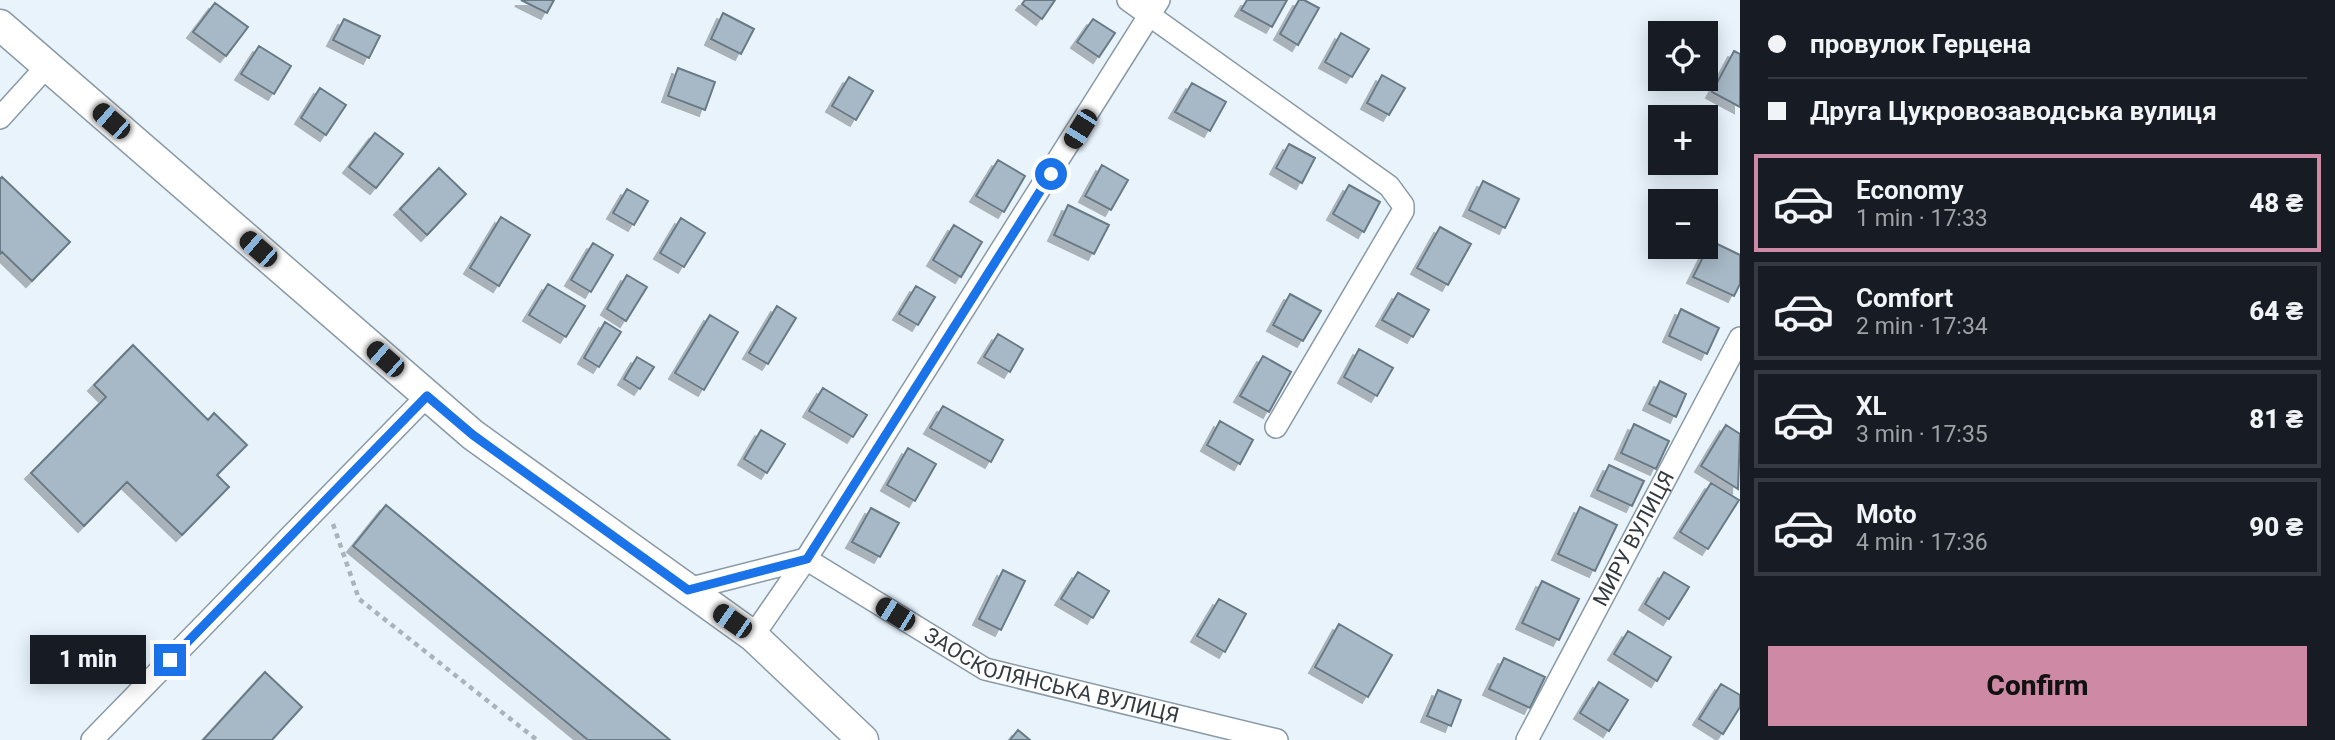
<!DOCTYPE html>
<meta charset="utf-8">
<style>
:root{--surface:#171b24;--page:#242831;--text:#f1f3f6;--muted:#9ea1a6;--line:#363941;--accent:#ce8aa5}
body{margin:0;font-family:Roboto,sans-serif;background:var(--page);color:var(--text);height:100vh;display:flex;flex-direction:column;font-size:26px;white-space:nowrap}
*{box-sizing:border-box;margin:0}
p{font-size:23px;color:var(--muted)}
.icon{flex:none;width:38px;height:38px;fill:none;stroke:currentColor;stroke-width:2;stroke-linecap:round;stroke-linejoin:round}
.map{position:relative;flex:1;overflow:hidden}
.drawer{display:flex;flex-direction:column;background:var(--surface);width:595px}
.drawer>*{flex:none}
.top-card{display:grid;align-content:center;height:154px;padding:0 28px;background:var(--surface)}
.buttons{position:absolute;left:1648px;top:21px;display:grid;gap:14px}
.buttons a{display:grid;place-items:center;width:70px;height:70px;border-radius:0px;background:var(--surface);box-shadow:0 4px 18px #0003;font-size:35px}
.end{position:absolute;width:32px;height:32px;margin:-16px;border:9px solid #1a73e8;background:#fff;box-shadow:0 0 0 4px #fff}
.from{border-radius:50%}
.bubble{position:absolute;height:49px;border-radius:0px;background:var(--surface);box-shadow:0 4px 18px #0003;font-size:23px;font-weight:800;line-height:49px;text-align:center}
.car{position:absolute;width:21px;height:42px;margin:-21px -10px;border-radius:9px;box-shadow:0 0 5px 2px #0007;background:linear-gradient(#222 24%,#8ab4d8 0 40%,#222 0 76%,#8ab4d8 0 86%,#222 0)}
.top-card b{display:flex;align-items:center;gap:24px;height:66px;font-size:26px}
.top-card b+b{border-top:2px solid var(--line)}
.top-card i{width:18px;height:18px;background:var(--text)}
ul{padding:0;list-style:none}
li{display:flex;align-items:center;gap:21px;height:98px;margin:0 14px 10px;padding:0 14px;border:4px solid var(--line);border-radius:0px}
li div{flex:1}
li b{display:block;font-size:26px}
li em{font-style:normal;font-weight:800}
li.current{border-color:var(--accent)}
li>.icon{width:63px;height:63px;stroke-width:1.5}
.button{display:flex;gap:14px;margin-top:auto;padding:14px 28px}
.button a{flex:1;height:80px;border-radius:0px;background:var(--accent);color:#111;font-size:28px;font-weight:800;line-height:80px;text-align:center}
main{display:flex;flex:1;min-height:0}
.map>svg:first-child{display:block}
</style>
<main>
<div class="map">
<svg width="1740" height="740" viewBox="0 0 1740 740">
<defs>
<filter id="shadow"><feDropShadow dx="-6" dy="6" stdDeviation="0" flood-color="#0004"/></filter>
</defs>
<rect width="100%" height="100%" fill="#e8f3fc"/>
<path fill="#a7b9c6" stroke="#697a87" stroke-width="2" filter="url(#shadow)" d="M 521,0 L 554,0 L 547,13 Z
M 1025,0 L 1055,0 L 1042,19 L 1022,4 Z
M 1247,0 L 1287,0 L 1272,27 L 1241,10 Z
M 1299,0 L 1304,0 L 1319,8 L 1298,45 L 1280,34 Z
M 215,3 L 248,27 L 226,56 L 193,32 Z
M 723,13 L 754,29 L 741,54 L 711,39 Z
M 344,19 L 380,36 L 369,58 L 333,40 Z
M 1093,19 L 1115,33 L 1099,57 L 1077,42 Z
M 1341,33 L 1369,49 L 1352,77 L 1325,62 Z
M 259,46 L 291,66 L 274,94 L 241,74 Z
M 1734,51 L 1740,54 L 1740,107 L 1712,92 Z
M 678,68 L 715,82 L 705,110 L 668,96 Z
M 1382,75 L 1405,88 L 1389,115 L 1367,103 Z
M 849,77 L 873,91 L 856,120 L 832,106 Z
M 1192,83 L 1226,102 L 1210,131 L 1175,112 Z
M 320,88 L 346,105 L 326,135 L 301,118 Z
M 375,133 L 403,154 L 376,188 L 349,167 Z
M 1289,144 L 1315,158 L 1302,183 L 1276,168 Z
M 998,160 L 1025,176 L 1004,212 L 976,196 Z
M 1102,165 L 1128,180 L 1111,210 L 1085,196 Z
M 439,168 L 466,194 L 427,235 L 400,209 Z
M 2,177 L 70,242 L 32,281 L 2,252 L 0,254 L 0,179 Z
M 1483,181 L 1519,199 L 1505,228 L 1469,210 Z
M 1349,185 L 1380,202 L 1364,232 L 1333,214 Z
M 627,189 L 648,201 L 634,225 L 613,213 Z
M 1068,205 L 1109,225 L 1094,254 L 1054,235 Z
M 501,217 L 530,235 L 499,286 L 470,268 Z
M 681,218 L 705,233 L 684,267 L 660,253 Z
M 954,225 L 982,242 L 961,277 L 933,260 Z
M 1440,227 L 1471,244 L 1448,285 L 1417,268 Z
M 1711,241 L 1740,255 L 1740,284 L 1734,296 L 1693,277 Z
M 593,243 L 613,255 L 591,292 L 571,280 Z
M 627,275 L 647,287 L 626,321 L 607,309 Z
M 548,284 L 585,306 L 566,337 L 529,315 Z
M 916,286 L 935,297 L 918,325 L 899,314 Z
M 1398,293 L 1429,310 L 1413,337 L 1382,320 Z
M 1290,294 L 1321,311 L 1303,341 L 1273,325 Z
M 777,306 L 796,318 L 768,364 L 749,353 Z
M 1681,309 L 1719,328 L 1707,354 L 1669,336 Z
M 710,315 L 738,332 L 704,390 L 675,373 Z
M 605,322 L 621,332 L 599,367 L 584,358 Z
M 998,334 L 1023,349 L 1010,372 L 984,357 Z
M 133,345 L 208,420 L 214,413 L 247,445 L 217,475 L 229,487 L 182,535 L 127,482 L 84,526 L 31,473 L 106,397 L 94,385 Z
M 1359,349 L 1393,368 L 1377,396 L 1344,377 Z
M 1263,356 L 1291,372 L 1269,412 L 1240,396 Z
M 637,357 L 654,367 L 640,389 L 624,379 Z
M 1660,381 L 1686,394 L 1676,417 L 1649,404 Z
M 823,388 L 867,415 L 853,437 L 809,411 Z
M 943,406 L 1003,440 L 991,462 L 930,428 Z
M 1220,421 L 1253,440 L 1240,464 L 1207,445 Z
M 1634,424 L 1669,441 L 1656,469 L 1621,453 Z
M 1726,425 L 1740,434 L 1738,489 L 1701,466 Z
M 761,430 L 785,444 L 767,473 L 744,459 Z
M 908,448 L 936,464 L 915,501 L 887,485 Z
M 1609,465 L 1644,481 L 1632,506 L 1597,490 Z
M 1711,483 L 1739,500 L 1708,549 L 1680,532 Z
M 386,505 L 670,740 L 588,740 L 353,546 Z
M 1580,507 L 1617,525 L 1595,571 L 1558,554 Z
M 871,508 L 899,523 L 880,557 L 852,542 Z
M 1003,570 L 1025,581 L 1001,630 L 979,619 Z
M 1078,572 L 1109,591 L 1093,618 L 1061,599 Z
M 1664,572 L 1689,587 L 1669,619 L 1645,604 Z
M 1542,581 L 1579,599 L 1559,640 L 1522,623 Z
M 1219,599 L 1246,614 L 1225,652 L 1197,636 Z
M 1339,624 L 1392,655 L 1368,697 L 1315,667 Z
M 1628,631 L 1671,657 L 1657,681 L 1614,654 Z
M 1504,658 L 1545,677 L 1530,708 L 1489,689 Z
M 265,672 L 302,707 L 272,740 L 203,740 Z
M 1599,682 L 1628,700 L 1609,731 L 1580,713 Z
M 1721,684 L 1740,695 L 1740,707 L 1723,734 L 1699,719 Z
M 1438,690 L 1461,700 L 1451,726 L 1427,716 Z
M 1018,730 L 1030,740 L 1010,740 Z"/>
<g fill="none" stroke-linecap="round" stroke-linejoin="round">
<defs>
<g id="street">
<path d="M 1128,0 L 1389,186 L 1403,205 L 1403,211 L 1276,427"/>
<path d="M 0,118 L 47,66"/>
<path id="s1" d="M 688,589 L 806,559 L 985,669 L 1277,740"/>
<path d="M 753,636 L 806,559 L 1159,0"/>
<path d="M 92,740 L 427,396"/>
<path id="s2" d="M 1527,740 L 1740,338"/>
</g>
<path id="secondary" d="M 0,25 L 473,435 L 753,636 L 863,740"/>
</defs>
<use href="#street" stroke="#889aa6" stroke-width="24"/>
<use href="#secondary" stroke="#889aa6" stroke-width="33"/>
<path stroke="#a9b3bb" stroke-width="4.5" stroke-dasharray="5 5" stroke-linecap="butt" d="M 333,524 L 359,599 L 537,740"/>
<use href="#street" stroke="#fff" stroke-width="21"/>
<use href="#secondary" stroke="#fff" stroke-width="30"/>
</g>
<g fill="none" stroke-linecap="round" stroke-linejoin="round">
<path stroke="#1a73e8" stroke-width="9" d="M 170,660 L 427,396 L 473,435 L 688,590 L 807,559 L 1051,174"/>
</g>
<g text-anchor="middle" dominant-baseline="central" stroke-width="5" stroke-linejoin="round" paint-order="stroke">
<g font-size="21" fill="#333a40" stroke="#fff">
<text stroke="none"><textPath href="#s2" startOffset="228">МИРУ ВУЛИЦЯ</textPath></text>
<text stroke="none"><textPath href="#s1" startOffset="397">ЗАОСКОЛЯНСЬКА ВУЛИЦЯ</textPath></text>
</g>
</g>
</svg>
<div class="buttons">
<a><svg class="icon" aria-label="locate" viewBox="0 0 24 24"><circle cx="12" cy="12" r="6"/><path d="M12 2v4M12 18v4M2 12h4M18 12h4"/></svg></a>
<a>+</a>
<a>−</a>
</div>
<i class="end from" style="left:1051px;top:174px"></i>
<i class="end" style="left:170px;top:660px"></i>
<div class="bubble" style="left:30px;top:635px;width:116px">1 min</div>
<i class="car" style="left:111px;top:121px;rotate:311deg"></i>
<i class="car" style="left:1080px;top:129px;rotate:212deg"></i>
<i class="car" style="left:258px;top:249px;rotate:311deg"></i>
<i class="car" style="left:385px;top:359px;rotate:311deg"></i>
<i class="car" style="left:895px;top:614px;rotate:302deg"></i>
<i class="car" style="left:732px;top:621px;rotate:305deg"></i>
</div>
<section class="drawer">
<div class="top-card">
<b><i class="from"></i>провулок Герцена</b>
<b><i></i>Друга Цукровозаводська вулиця</b>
</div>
<ul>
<li class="current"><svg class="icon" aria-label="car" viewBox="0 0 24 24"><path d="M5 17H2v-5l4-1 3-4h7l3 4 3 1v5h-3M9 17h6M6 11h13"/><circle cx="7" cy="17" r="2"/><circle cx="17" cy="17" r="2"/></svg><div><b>Economy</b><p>1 min · 17:33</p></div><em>48 ₴</em></li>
<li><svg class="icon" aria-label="car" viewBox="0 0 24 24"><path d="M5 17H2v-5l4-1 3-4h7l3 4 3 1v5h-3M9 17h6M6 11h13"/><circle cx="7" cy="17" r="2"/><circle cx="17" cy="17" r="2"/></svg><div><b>Comfort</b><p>2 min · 17:34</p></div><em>64 ₴</em></li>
<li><svg class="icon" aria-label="car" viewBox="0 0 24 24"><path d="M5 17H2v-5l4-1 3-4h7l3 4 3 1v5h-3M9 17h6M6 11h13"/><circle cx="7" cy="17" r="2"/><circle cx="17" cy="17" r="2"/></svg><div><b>XL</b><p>3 min · 17:35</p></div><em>81 ₴</em></li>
<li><svg class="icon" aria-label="car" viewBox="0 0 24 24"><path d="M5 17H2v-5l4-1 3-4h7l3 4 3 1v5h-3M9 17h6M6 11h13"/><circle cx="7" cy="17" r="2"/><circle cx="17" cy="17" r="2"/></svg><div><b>Moto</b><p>4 min · 17:36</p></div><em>90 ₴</em></li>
</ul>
<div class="button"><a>Confirm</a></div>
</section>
</main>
